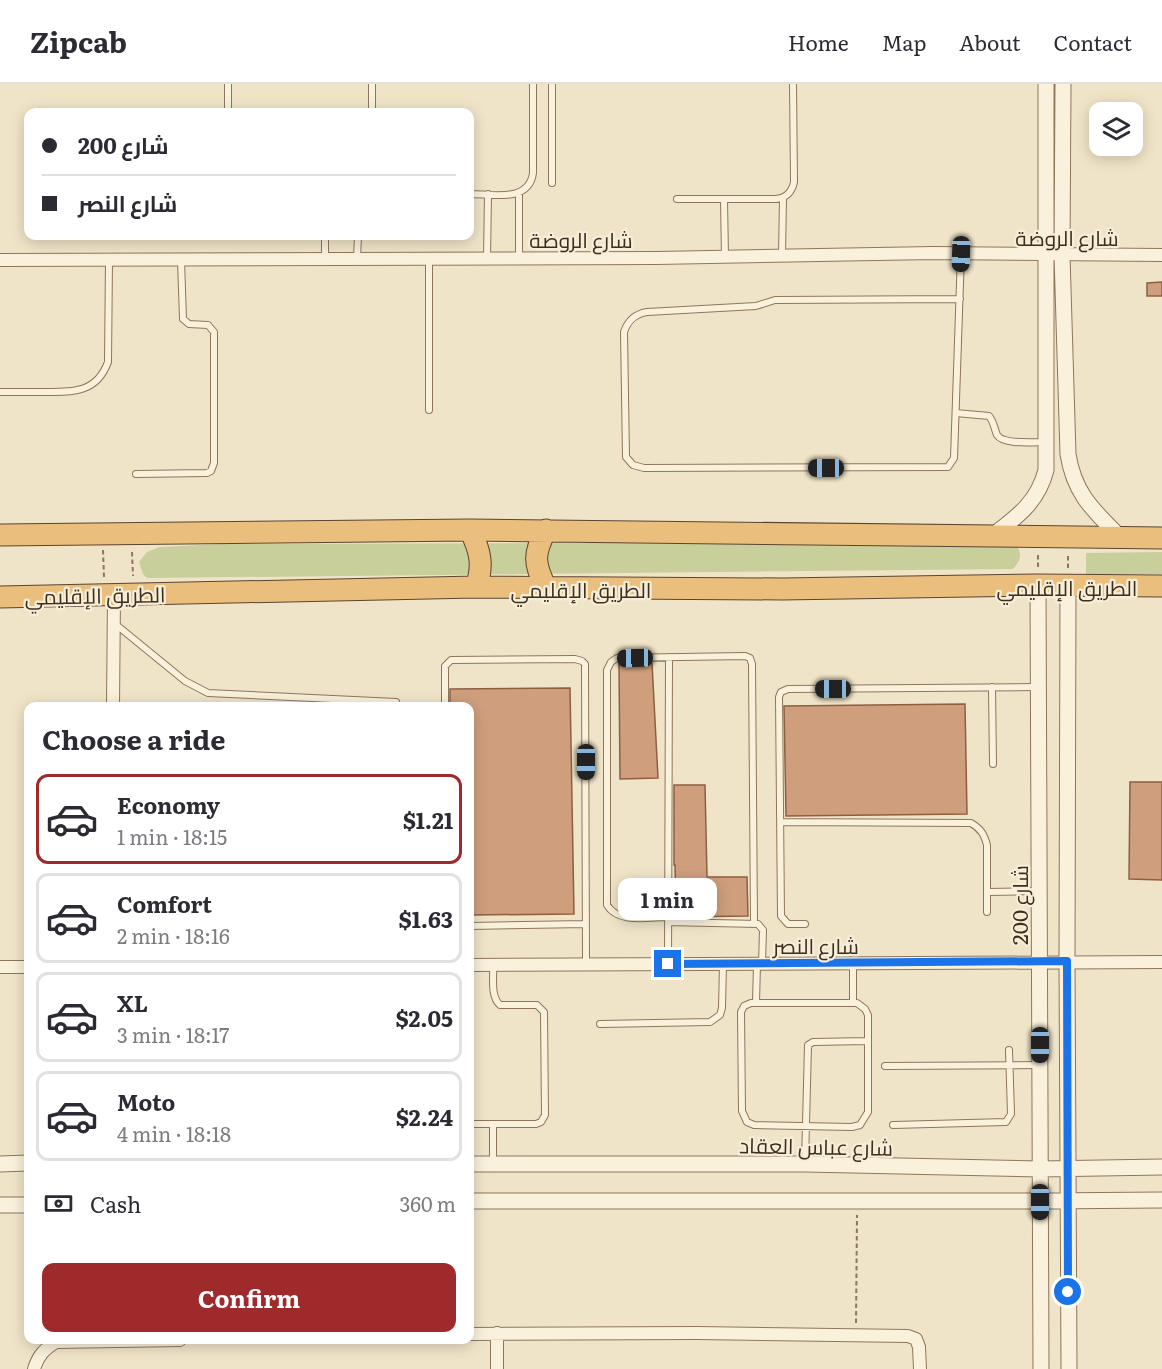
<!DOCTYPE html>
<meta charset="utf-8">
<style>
:root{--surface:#fff;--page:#f2f2f3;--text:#2b2b33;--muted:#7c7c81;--line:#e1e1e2;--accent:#9e2a2b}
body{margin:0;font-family:Literata,Cairo,serif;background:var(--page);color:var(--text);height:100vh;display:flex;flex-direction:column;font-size:22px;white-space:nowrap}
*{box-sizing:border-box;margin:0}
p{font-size:20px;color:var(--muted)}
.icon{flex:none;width:33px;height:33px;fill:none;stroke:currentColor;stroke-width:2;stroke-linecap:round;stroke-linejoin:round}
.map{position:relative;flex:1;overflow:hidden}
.drawer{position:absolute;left:24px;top:618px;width:450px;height:642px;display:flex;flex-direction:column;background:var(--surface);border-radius:12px;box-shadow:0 3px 15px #0003}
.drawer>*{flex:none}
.hud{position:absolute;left:24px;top:24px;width:450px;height:132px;border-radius:12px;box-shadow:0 3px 15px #0003;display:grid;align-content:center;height:132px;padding:0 18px;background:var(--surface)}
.controls{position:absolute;left:1089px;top:18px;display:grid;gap:12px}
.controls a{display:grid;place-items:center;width:54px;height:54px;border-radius:12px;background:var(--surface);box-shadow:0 3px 15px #0003;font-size:30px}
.end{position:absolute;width:27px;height:27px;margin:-14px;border:8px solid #1a73e8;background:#fff;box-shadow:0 0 0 3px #fff}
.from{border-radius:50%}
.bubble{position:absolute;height:42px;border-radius:12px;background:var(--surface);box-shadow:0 3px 15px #0003;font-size:20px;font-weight:700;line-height:42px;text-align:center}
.car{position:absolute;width:18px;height:36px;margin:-18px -9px;border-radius:8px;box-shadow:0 0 4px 2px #0007;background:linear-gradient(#222 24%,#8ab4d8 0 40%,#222 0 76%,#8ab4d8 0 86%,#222 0)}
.hud b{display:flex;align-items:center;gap:21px;height:57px;font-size:22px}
.hud b+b{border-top:2px solid var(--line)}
.hud i{width:15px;height:15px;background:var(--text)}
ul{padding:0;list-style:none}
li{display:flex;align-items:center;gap:18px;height:90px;margin:0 12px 9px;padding:0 6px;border:3px solid var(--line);border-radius:12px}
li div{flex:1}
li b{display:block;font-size:22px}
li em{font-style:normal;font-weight:700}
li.selected{border-color:var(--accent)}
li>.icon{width:54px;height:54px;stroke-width:1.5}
h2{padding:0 18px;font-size:27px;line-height:72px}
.pay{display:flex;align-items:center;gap:15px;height:66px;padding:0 18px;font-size:22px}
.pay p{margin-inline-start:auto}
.button{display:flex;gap:12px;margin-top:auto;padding:12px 18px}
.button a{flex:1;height:69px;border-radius:12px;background:var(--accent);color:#fff;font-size:24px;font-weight:700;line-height:69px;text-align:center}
header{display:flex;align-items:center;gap:36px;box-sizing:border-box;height:84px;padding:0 30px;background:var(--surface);border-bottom:2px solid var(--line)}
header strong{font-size:28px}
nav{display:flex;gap:33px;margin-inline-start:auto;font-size:21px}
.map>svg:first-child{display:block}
</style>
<header>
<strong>Zipcab</strong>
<nav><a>Home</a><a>Map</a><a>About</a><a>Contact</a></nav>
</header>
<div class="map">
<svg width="1162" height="1285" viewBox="0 0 1162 1285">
<rect width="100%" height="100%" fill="#f0e4c8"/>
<path fill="#c9cf9b" d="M 605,459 L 1016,461 C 1023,471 1020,477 1013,485 L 147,494 L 143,490 L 139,478 L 147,468 L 160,463 L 222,460 Z
M 1162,468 L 1162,490 L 1086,490 L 1086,469 Z"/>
<path fill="#cf9f7d" stroke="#8d5f41" stroke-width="1.5" d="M 1162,198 L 1162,212 L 1147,212 L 1147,199 Z
M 619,579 L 652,579 L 658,694 L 620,695 Z
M 570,604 L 574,830 L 470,831 L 470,622 L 450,622 L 450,605 Z
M 965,620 L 967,730 L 786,732 L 784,622 Z
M 1130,698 L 1162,698 L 1162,796 L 1129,795 Z
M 674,701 L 705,701 L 707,793 L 747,793 L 748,832 L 676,833 L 675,781 L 674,781 Z"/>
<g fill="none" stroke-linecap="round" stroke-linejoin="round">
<defs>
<path id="service" d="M 228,0 L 228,28
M 372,0 L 372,28
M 552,99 L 552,0
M 470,110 C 492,110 529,119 533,89 L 533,0
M 677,115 L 776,115 C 786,114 792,108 794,98 L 793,0
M 724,115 L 725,173
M 325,152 L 325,175
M 782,171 L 783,114
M 487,174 L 488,110
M 519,174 L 519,109
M 357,175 L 358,152
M 960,215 L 775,216 L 756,222 L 647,228 C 635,230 628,236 624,248 L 626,373 L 633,381 L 644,384 L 948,383 L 954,374 L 961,170
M 0,308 C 16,308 31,308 47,308 C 75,308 97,308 108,278 L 109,176
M 429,326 L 429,175
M 956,329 L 989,332 C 994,338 994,344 997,351 C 1003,361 1034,358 1046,358
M 136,390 L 207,389 L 211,387 L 214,379 L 214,248 L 208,241 L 189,240 L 183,235 L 181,176
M 114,539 L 185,597 L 208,609 L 396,618
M 992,603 L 993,680
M 445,622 L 445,582 L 451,576 L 575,575 L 582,577 L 585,580 L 586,880
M 780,738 L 971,739 C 981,745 984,750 987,761 L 987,828
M 987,808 L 1039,807
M 668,833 C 649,833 618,840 607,821 L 607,586 L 611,578 L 617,574 L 745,572 L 750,574 L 752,580 L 754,838
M 668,838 L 758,840 L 763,846 L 762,879
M 805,840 L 788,840 L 781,832 L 779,613 L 781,608 L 788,605 L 1037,603
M 470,842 L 586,840
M 668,880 L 669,573
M 751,919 L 857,919 L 865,925 L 868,931 L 868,1028 L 860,1041 L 852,1043 L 754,1041 L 747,1038 L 742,1027 L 741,928 L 744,922 Z
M 756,919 L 757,880
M 853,919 L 853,879
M 600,940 L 710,938 L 720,931 L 722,924 L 723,880
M 885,982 L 1039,981
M 470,1040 L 536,1040 L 541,1038 L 545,1031 L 544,928 L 537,921 L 500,921 C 490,912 494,893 493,881
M 493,1040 L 493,1080
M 893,1041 L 1006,1038 L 1011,1030 L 1009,966
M 805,1079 L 808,961 L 813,958 L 868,957"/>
<path id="minor" d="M 0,176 L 656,174 L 933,169 L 1162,171
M 113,622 L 114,511
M 470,881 L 1162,878
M 0,883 L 28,883
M 470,1250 L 697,1249 L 908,1252 L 916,1255 L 919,1263 L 920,1285
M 34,1285 C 38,1272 44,1265 56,1258 L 180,1256
M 497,1285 L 497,1249"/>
<path id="tertiary" d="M 1063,0 L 1062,171 L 1068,370 C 1074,410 1094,427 1121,454
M 992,452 C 1017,433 1038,418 1046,386 L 1046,0
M 1038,501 L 1041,1285
M 1068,501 L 1067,877 L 1069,1285
M 0,1080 L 28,1079
M 470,1080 L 805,1080 L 1040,1085 L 1162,1083
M 470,1117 L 1040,1117 L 1162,1116
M 0,1121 L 28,1121"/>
<path id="trunk" d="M 470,446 C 480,466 484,481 476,503
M 0,451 L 470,446 L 1162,454
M 546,504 C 534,480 533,470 546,446
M 0,513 L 476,503 L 782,505 L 1038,501 L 1162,502"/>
</defs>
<use href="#service" stroke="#8d765c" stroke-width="8"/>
<use href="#minor" stroke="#8d765c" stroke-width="14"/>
<use href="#tertiary" stroke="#8d765c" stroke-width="17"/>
<use href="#trunk" stroke="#5b4430" stroke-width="23"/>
<path stroke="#8d765c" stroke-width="2" stroke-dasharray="4.5 3" stroke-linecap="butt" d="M 103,466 L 104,493
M 132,468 L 133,492
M 1038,483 L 1038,471
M 1068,484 L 1068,471
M 856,1239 L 857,1131"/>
<use href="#service" stroke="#faf1dc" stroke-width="6"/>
<use href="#minor" stroke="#faf1dc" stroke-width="12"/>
<use href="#tertiary" stroke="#faf1dc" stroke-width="15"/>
<use href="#trunk" stroke="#eabe7c" stroke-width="21"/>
</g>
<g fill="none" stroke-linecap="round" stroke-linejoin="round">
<path stroke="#1a73e8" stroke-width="8" d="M 668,880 L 1067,877 L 1068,1208"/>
</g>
<g text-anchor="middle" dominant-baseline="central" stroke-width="4.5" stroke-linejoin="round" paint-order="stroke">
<g font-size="21" fill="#3d2e20" stroke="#f7eed8">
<text x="1067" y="152">شارع الروضة</text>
<text x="581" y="154">شارع الروضة</text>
<text x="1067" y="502">الطريق الإقليمي</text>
<text x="581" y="504">الطريق الإقليمي</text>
<text transform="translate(95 510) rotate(-1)">الطريق الإقليمي</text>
<text transform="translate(1018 821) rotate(-90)">شارع 200</text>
<text x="816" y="860">شارع النصر</text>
<text transform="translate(816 1061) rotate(1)">شارع عباس العقاد</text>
</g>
</g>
</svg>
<div class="controls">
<a><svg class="icon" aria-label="layers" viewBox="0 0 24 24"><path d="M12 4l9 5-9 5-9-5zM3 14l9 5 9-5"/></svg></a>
</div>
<i class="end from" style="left:1068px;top:1208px"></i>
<i class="end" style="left:668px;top:880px"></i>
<div class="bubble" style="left:618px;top:794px;width:99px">1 min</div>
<i class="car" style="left:961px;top:170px;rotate:182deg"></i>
<i class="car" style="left:826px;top:384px;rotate:270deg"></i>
<i class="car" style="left:635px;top:574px;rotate:269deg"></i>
<i class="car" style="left:833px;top:605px;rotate:270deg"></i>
<i class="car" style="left:586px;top:678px;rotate:180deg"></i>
<i class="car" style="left:1040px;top:961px;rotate:180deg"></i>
<i class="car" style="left:1040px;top:1118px;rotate:180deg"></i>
<div class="hud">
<b><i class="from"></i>شارع 200</b>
<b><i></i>شارع النصر</b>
</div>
<section class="drawer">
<h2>Choose a ride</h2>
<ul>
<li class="selected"><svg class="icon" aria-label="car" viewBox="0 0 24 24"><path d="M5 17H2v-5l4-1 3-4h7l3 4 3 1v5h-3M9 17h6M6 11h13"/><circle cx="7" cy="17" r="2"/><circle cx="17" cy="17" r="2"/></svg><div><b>Economy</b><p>1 min · 18:15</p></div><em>$1.21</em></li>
<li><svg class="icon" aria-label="car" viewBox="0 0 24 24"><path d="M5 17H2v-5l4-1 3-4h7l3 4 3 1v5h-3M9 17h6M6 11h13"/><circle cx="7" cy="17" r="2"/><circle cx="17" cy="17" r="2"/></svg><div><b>Comfort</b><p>2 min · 18:16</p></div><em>$1.63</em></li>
<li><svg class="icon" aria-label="car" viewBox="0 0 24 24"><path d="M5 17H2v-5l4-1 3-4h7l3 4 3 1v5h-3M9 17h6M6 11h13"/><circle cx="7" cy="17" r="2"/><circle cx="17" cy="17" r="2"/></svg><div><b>XL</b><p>3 min · 18:17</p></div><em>$2.05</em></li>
<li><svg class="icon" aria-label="car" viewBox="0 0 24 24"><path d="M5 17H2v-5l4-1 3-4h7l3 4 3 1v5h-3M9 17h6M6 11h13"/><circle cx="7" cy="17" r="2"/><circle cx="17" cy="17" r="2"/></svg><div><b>Moto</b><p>4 min · 18:18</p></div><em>$2.24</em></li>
</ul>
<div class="pay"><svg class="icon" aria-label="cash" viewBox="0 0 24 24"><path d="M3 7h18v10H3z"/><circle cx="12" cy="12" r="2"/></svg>Cash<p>360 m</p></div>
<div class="button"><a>Confirm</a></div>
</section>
</div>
